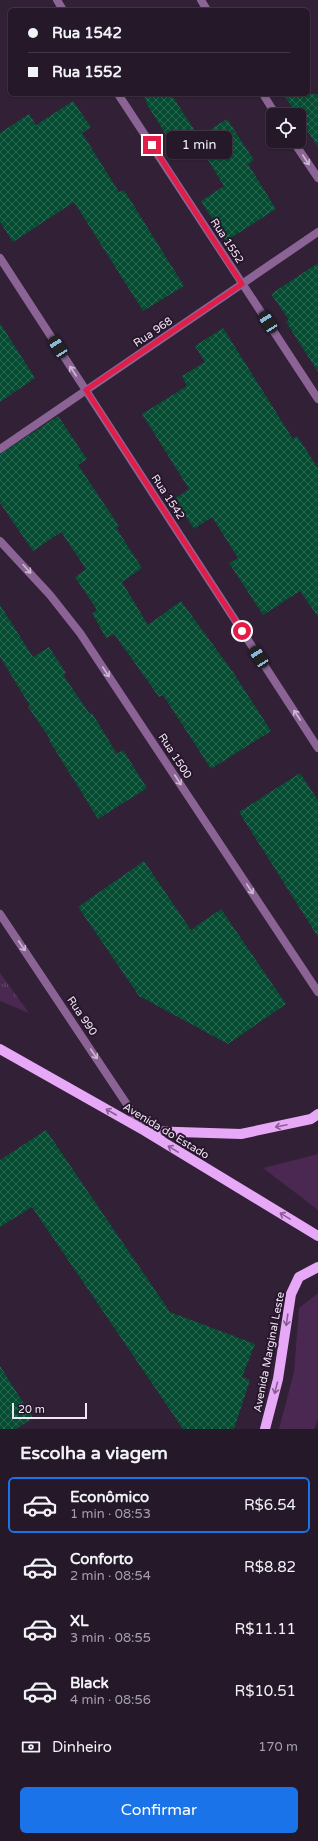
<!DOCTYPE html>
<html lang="pt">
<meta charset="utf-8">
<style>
:root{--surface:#251828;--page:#312534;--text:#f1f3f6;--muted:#a3a0a8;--line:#423745;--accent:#1a73e8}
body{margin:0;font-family:"Varela Round",sans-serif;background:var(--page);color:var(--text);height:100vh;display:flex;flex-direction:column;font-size:15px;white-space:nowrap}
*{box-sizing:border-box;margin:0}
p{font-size:13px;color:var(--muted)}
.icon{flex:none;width:22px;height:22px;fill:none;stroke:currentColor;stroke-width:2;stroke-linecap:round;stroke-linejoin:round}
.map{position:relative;height:1429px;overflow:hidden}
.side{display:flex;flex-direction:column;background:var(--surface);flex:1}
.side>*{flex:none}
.guide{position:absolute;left:8px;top:8px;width:302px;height:88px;border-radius:6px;box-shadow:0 1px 3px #0004,0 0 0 1px var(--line);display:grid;align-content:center;height:88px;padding:0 20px;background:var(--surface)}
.controls{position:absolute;left:266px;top:108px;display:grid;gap:8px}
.controls a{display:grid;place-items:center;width:40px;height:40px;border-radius:6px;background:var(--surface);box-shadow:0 1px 3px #0004,0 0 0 1px var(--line);font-size:20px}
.scale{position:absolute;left:12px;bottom:10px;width:75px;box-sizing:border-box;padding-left:4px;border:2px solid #f0e5f3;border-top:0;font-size:11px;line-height:14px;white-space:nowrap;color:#f0e5f3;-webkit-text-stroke:3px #27162c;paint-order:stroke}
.end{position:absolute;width:18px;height:18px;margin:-9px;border:5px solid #e11d48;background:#fff;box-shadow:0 0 0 2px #fff}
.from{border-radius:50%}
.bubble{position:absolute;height:28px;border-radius:6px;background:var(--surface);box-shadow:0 1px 3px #0004,0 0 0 1px var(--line);font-size:13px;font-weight:600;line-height:28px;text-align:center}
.car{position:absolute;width:12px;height:24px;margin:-12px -6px;border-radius:5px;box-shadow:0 0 3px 1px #0007;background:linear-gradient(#222 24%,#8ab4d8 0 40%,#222 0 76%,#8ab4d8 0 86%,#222 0)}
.guide b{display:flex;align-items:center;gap:14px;height:38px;font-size:15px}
.guide b+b{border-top:1px solid var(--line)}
.guide i{width:10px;height:10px;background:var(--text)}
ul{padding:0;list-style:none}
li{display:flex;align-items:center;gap:12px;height:56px;margin:0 8px 6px;padding:0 12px;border:2px solid transparent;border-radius:6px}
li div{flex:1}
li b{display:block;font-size:15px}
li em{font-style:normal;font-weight:600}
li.active{border-color:var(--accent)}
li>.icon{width:36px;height:36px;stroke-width:1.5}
h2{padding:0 20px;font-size:18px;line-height:48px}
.pay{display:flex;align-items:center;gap:10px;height:44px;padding:0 20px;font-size:15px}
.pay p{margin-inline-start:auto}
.primary-button{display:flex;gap:8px;margin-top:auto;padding:8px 20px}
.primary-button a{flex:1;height:46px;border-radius:6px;background:var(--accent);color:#fff;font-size:16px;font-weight:600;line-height:46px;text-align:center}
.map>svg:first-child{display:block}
</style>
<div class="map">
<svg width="318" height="1429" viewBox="0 0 318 1429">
<defs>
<pattern id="park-tufts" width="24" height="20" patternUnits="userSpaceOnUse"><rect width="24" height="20" fill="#4a2852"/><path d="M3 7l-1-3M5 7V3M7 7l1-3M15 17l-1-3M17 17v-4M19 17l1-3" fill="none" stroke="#64476b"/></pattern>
<pattern id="building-cross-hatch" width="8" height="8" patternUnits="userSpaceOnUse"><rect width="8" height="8" fill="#064c33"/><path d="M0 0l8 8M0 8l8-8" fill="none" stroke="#2b6651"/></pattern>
</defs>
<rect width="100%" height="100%" fill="#312036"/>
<path fill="#4a2852" d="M 318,1154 L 318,1210 L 263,1168 Z
M 318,1293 L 318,1419 L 314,1429 L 279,1429 L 294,1372 L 299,1308 Z"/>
<path fill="url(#park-tufts)" d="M 0,973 L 29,1013 L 0,1001 Z"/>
<path fill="url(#building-cross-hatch)" d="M 142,94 L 171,94 L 197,134 L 175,149 L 146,103 L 147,102 Z
M 283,94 L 318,94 L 318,147 L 299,118 L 299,115 L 297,115 Z
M 73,101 L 91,127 L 82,133 L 119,192 L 124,190 L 184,286 L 143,311 L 74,202 L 13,242 L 0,222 L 0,133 L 29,114 L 36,125 Z
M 227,119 L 254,160 L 248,164 L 276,209 L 226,241 L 201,201 L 224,186 L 195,139 Z
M 318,263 L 318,372 L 286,322 L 289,320 L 271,294 Z
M 0,323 L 35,378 L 0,402 Z
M 223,328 L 293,439 L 297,436 L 318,468 L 318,617 L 300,591 L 263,615 L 229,563 L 238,558 L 212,517 L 194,529 L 174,499 L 189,489 L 142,414 L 187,386 L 182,376 L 205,362 L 195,346 Z
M 58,416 L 87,459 L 78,465 L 119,526 L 116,528 L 142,568 L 122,582 L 148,625 L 181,601 L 233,672 L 271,731 L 211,769 L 163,695 L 159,697 L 114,634 L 106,638 L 92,613 L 97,610 L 75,577 L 86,569 L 61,532 L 33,551 L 0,503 L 0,454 Z
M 0,605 L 33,657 L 49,647 L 66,673 L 63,675 L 90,714 L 92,713 L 117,754 L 123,750 L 147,788 L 98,819 L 49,740 L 50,739 L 28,707 L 30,706 L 0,657 Z
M 300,773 L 318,800 L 318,937 L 239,812 Z
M 144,861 L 191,930 L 221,909 L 286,1004 L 228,1044 L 139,996 L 78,907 Z
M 46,1130 L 170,1312 L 255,1344 L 242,1377 L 250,1380 L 234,1429 L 183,1429 L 32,1207 L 0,1227 L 0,1160 Z
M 0,1366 L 33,1418 L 16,1429 L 0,1429 Z"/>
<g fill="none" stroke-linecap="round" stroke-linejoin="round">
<path stroke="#8b6495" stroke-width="8" d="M 57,0 L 63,10
M 201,0 L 207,10
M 118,94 L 318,399
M 263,94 L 276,115
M 293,141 L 318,178
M 0,258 L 318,748
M 0,449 L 318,232
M 0,914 L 144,1130"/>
<path stroke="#8b6495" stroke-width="8" d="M 0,541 L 50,595 L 80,633 L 318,992"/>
<path stroke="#e8a8f8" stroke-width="10" d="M 0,1049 L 145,1131 L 318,1236
M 147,1131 L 241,1134 L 311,1119 L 318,1114
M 265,1429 L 278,1379 L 291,1294 L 299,1277 L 318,1267"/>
</g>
<defs><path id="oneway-shaft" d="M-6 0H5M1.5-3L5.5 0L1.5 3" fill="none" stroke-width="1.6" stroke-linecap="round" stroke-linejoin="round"/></defs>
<g stroke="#cdb8d2">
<use href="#oneway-shaft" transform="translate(306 160) rotate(57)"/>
<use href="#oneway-shaft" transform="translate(73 371) rotate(-123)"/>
<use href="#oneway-shaft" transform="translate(27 569) rotate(48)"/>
<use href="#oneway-shaft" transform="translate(106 672) rotate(57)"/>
<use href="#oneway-shaft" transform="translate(297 715) rotate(-123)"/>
<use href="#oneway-shaft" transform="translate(178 780) rotate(57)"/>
<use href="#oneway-shaft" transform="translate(250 889) rotate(57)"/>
<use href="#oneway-shaft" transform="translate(22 946) rotate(56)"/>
<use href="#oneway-shaft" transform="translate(94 1054) rotate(56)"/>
</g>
<g stroke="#885f92">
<use href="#oneway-shaft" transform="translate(111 1112) rotate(-150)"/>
<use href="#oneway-shaft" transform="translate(281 1126) rotate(168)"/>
<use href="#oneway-shaft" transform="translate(173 1149) rotate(-149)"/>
<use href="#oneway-shaft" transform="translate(285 1216) rotate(-149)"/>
<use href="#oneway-shaft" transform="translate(287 1320) rotate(98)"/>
<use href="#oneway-shaft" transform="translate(276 1388) rotate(104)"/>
</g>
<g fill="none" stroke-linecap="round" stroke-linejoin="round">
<path stroke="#e11d48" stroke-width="5" d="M 152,145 L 242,284 L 86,390 L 242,631"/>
</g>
<g text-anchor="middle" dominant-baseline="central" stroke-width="4" stroke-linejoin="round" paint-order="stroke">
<g font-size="11" fill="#f0e5f3" stroke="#27162c">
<text transform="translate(227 241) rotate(57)">Rua 1552</text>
<text transform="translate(153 332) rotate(-34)">Rua 968</text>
<text transform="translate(168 497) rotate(57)">Rua 1542</text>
<text transform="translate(175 756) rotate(57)">Rua 1500</text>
<text transform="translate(82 1016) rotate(56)">Rua 990</text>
<text transform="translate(166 1131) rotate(31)">Avenida do Estado</text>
<text transform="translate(269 1352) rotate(-79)">Avenida Marginal Leste</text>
</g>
</g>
</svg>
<div class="controls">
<a><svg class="icon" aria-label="locate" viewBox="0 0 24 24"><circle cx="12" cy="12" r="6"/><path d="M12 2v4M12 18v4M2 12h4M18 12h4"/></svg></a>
</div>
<div class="scale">20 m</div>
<i class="end from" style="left:242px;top:631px"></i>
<i class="end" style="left:152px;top:145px"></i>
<div class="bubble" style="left:166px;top:131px;width:66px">1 min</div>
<i class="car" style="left:268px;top:322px;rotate:327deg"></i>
<i class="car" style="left:58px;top:347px;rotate:327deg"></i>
<i class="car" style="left:259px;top:657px;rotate:327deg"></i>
<div class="guide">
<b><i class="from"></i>Rua 1542</b>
<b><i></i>Rua 1552</b>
</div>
</div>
<section class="side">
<h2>Escolha a viagem</h2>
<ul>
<li class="active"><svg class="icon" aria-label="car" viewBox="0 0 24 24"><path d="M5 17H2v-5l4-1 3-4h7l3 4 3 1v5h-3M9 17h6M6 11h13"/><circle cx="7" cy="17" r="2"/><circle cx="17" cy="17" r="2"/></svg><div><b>Econômico</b><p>1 min · 08:53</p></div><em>R$6.54</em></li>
<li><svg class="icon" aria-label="car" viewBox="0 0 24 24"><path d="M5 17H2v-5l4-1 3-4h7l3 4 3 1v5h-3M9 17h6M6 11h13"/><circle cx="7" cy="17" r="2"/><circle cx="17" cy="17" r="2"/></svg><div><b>Conforto</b><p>2 min · 08:54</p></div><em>R$8.82</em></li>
<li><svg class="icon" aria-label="car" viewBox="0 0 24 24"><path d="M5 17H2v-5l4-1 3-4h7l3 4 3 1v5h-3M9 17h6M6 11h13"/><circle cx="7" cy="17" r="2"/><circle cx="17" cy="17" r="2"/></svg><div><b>XL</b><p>3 min · 08:55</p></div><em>R$11.11</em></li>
<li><svg class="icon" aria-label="car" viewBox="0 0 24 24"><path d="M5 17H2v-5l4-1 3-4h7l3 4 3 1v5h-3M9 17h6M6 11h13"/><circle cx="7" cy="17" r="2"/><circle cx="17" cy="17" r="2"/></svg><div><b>Black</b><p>4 min · 08:56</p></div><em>R$10.51</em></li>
</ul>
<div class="pay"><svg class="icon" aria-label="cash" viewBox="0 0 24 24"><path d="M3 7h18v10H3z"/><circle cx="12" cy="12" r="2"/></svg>Dinheiro<p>170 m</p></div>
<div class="primary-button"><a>Confirmar</a></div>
</section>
